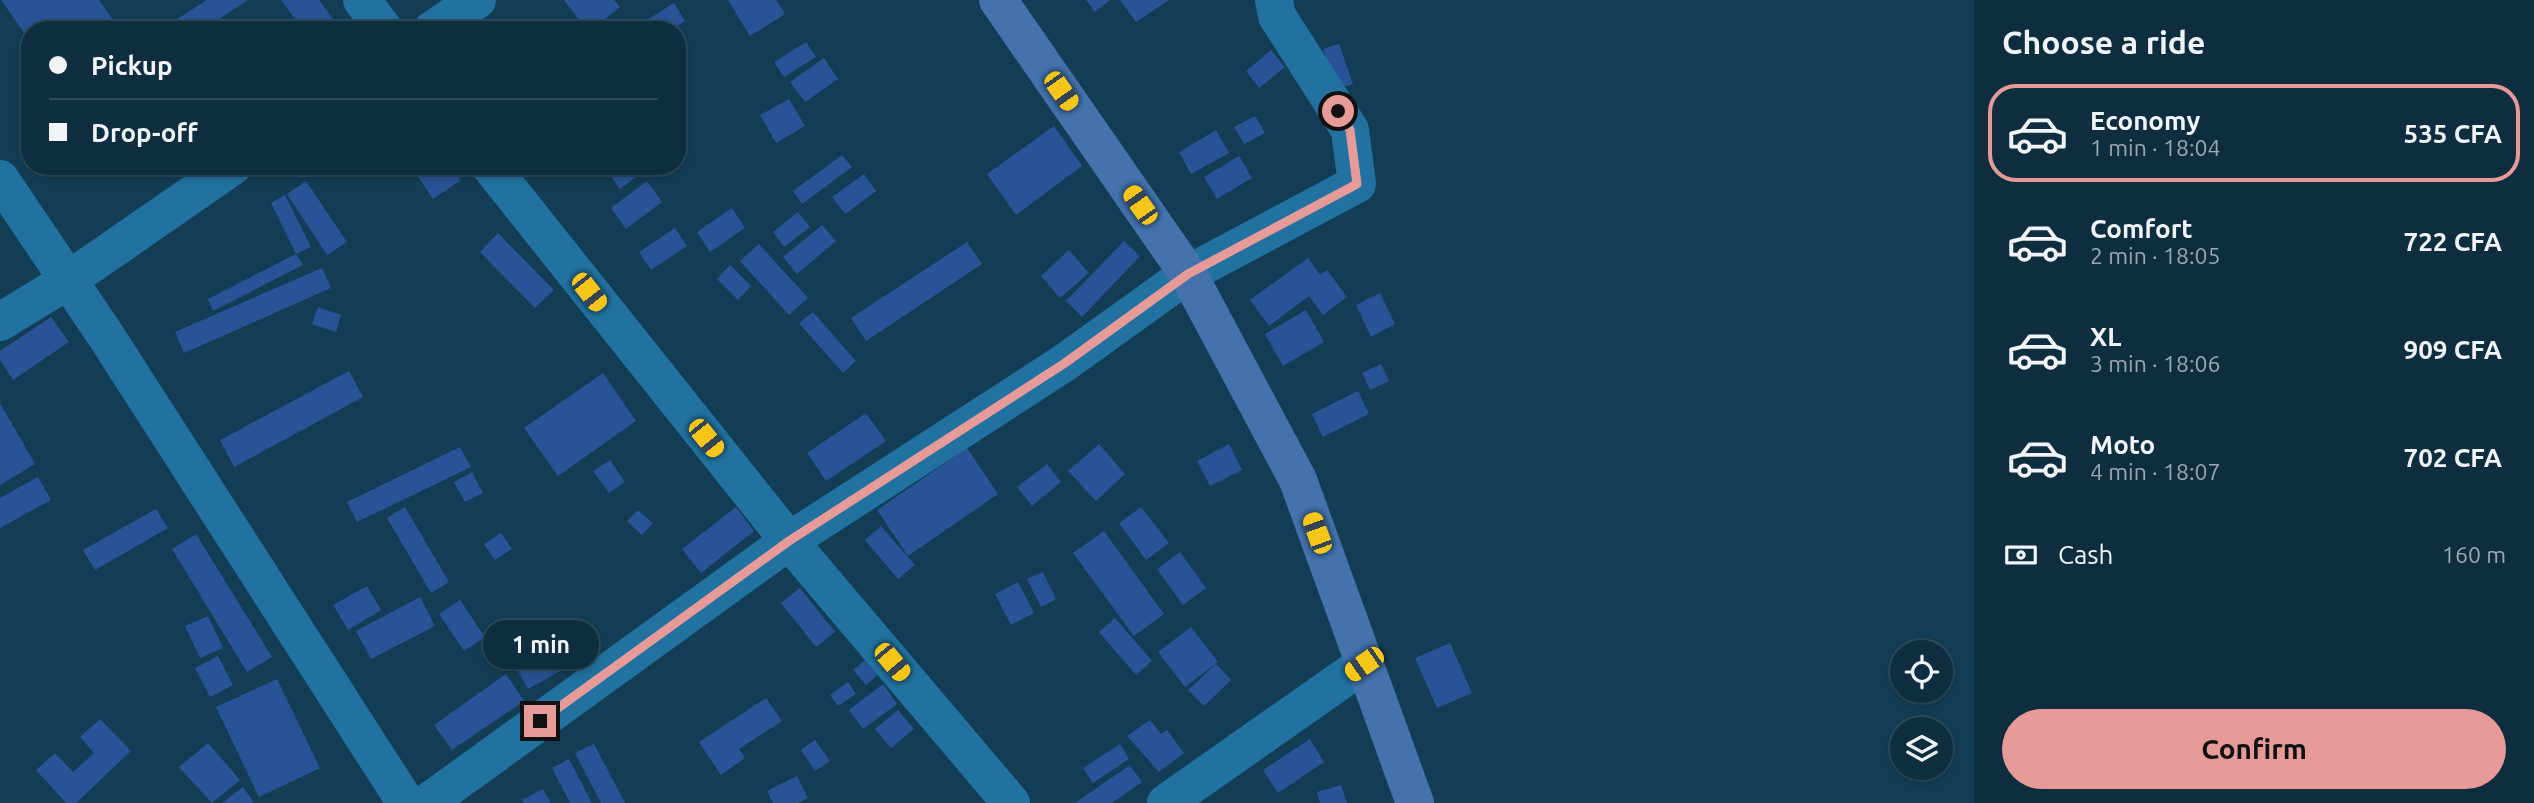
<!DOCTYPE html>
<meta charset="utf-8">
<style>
:root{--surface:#0e2e40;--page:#173647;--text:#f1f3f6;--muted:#9ba8b1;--line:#2e4a59;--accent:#e69b98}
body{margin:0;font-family:Ubuntu,sans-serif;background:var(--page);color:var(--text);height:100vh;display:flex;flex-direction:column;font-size:26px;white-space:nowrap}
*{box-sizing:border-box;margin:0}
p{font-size:23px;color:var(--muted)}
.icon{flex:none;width:38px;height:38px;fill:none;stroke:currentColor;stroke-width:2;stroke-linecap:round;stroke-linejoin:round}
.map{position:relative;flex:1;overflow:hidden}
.details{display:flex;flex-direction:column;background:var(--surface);width:560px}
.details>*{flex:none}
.guide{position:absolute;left:21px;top:21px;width:665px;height:154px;border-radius:28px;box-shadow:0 4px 10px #0003,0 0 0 2px var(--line);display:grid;align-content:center;height:154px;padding:0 28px;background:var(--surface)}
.buttons{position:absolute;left:1890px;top:640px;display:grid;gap:14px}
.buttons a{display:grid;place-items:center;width:63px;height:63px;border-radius:50%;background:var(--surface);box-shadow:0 4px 10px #0003,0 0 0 2px var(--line);font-size:35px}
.end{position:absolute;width:32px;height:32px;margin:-16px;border:9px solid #e69b98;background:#111;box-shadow:0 0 0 4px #111}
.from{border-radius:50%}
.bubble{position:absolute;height:49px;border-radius:24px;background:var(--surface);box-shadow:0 4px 10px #0003,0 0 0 2px var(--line);font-size:23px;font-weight:700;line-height:49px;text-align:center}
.car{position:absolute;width:21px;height:42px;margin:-21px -10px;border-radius:9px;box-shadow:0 0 5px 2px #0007;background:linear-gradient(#f5c518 24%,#345 0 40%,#f5c518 0 76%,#345 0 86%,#f5c518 0)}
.guide b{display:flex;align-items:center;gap:24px;height:66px;font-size:26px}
.guide b+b{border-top:2px solid var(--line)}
.guide i{width:18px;height:18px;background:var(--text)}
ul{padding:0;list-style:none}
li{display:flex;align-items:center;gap:21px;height:98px;margin:0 14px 10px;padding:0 14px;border:4px solid transparent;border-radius:28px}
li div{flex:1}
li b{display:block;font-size:26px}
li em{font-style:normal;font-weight:700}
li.on{border-color:var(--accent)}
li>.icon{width:63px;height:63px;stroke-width:1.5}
h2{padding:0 28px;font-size:32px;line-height:84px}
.pay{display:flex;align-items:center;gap:18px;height:77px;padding:0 28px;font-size:26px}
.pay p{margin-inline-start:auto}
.cta{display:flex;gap:14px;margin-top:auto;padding:14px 28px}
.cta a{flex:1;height:80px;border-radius:42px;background:var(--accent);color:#111;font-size:28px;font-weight:700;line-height:80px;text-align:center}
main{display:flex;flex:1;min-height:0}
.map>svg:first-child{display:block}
</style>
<main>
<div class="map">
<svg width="1974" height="803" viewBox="0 0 1974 803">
<rect width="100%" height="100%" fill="#133d55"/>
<path fill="#285397" d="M 1,0 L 99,0 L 120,30 L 30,30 L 30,41 Z
M 207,0 L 248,0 L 202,30 L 160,30 Z
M 281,0 L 319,0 L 341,30 L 303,30 Z
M 564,0 L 614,0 L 620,7 L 592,30 L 587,30 Z
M 728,0 L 776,0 L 785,14 L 750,36 Z
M 1086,0 L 1110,0 L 1095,12 Z
M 1120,0 L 1169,0 L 1136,22 Z
M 674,3 L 685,21 L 671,30 L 631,30 Z
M 806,42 L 816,57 L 784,77 L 774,62 Z
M 1339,44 L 1353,84 L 1337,89 L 1323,49 Z
M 1271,50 L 1285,67 L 1259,88 L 1246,71 Z
M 824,58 L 838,79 L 805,102 L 790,82 Z
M 789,99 L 805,126 L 776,143 L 760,115 Z
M 1255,116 L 1265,133 L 1244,144 L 1234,127 Z
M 1054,126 L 1082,166 L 1016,215 L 987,174 Z
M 1216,130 L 1229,153 L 1191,174 L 1179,152 Z
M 842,155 L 852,167 L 802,204 L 793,191 Z
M 1239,156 L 1252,178 L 1217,199 L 1204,177 Z
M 411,166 L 452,166 L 461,180 L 433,199 Z
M 610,166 L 651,166 L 620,189 L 606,169 Z
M 864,174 L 876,191 L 845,214 L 832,197 Z
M 306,181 L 347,242 L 327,255 L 287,194 Z
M 647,181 L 662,202 L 626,229 L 611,208 Z
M 285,195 L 311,247 L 296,254 L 271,203 Z
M 732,208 L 745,228 L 710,252 L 697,232 Z
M 798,212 L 810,227 L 784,247 L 773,232 Z
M 822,225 L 836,241 L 797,274 L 783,257 Z
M 675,228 L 687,246 L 651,270 L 639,252 Z
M 498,233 L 554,290 L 535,308 L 480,252 Z
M 1124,241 L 1140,256 L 1082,317 L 1066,301 Z
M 967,242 L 982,264 L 866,341 L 851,318 Z
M 759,244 L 808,298 L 789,315 L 740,261 Z
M 1069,250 L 1089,273 L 1060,298 L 1041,276 Z
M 296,254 L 303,265 L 213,311 L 208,299 Z
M 1308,258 L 1320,275 L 1327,270 L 1347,297 L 1323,315 L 1309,296 L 1269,326 L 1250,300 Z
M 730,265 L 751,286 L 738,300 L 717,279 Z
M 322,268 L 331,288 L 184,353 L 175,332 Z
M 1380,293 L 1395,324 L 1371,337 L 1356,305 Z
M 318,307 L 341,315 L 336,332 L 312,324 Z
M 1306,310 L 1324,342 L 1283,366 L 1265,334 Z
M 813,312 L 856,361 L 843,373 L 799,323 Z
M 51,317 L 69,342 L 13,380 L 0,360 L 0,351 Z
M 1381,364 L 1389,381 L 1370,390 L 1362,373 Z
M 349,371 L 363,397 L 234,467 L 220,440 Z
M 603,373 L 636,421 L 558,476 L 524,428 Z
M 1358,391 L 1369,414 L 1323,437 L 1312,414 Z
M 0,403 L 35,464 L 0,485 Z
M 866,413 L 886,441 L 826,481 L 807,453 Z
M 1099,444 L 1125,474 L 1096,501 L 1068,471 Z
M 1229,444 L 1242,470 L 1210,486 L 1197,461 Z
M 460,447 L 471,467 L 357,522 L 347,502 Z
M 967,448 L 998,494 L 908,556 L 877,510 Z
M 610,460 L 625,482 L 609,493 L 593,471 Z
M 1047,464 L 1061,482 L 1032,506 L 1017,487 Z
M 472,472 L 483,493 L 465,502 L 454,482 Z
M 38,477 L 51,500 L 0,528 L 0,498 Z
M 405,507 L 449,582 L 431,593 L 387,518 Z
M 736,507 L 754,531 L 701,573 L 682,549 Z
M 1141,507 L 1169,543 L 1146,560 L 1119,523 Z
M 156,509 L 168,528 L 95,570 L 83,550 Z
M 638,510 L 653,523 L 642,535 L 627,521 Z
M 881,526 L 915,565 L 898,579 L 865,540 Z
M 1104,531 L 1164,614 L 1134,636 L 1073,553 Z
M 501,533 L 512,549 L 495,560 L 484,544 Z
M 196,534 L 272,657 L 247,672 L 172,549 Z
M 1180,552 L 1206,588 L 1183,605 L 1157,569 Z
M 1043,572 L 1056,599 L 1041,607 L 1027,579 Z
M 1018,582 L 1034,613 L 1011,625 L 995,594 Z
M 367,586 L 381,610 L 348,630 L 333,605 Z
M 800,588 L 835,632 L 816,647 L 781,603 Z
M 420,597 L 435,626 L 371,659 L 356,631 Z
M 460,600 L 485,637 L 464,651 L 439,614 Z
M 208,616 L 223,648 L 200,658 L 185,626 Z
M 1115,618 L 1152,661 L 1136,675 L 1099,632 Z
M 1191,627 L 1218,662 L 1185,687 L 1158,652 Z
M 532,630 L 541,645 L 513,661 L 505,646 Z
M 1450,643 L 1472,693 L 1437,708 L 1415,658 Z
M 552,648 L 564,669 L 528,689 L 517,669 Z
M 218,656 L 233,685 L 210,697 L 195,668 Z
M 868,658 L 881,672 L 866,685 L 853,670 Z
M 1216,664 L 1231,680 L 1204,706 L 1188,690 Z
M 506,674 L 524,701 L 452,750 L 434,725 Z
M 277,679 L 320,768 L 259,797 L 216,707 Z
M 848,682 L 856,694 L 838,706 L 830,695 Z
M 883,684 L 897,704 L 863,729 L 849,710 Z
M 766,698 L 782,721 L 739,749 L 745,758 L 721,775 L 699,742 Z
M 898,710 L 914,729 L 891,748 L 875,729 Z
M 100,719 L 131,751 L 76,803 L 66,803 L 36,770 L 55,753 L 73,772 L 94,753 L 80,737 Z
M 1150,720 L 1161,734 L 1167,730 L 1184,753 L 1159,772 L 1127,736 Z
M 1310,739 L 1324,762 L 1278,793 L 1263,770 Z
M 815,740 L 830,761 L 815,771 L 801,750 Z
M 208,743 L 240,780 L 212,803 L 179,767 Z
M 594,744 L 625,803 L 601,803 L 575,753 Z
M 1120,744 L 1129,759 L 1093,783 L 1083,768 Z
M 569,759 L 592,803 L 570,803 L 552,768 Z
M 1130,765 L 1142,782 L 1112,803 L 1075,803 Z
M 797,776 L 808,798 L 798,803 L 773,803 L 767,791 Z
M 1341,785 L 1347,803 L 1320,803 L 1317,792 Z
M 243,787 L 254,803 L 222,803 Z
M 543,789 L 551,803 L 524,803 L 522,800 Z"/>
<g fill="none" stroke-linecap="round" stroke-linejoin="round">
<path stroke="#2172a0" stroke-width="38" d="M 362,0 L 384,30
M 432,30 L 477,0
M 490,166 L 789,541 L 1011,803
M 0,179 L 108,339 L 406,803
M 0,322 L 67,281 L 233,166
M 427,803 L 789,541 L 1064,363 L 1188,274 L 1357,184 L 1350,130 L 1277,16 L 1274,0
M 1166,803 L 1364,664"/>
<path stroke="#4372ac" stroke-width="38" d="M 998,0 L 1188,274 L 1298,480 L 1415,803"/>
</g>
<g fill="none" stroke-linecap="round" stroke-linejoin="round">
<path stroke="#e69b98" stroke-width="9" d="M 540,721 L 789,541 L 1065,363 L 1188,274 L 1357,184 L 1350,130 L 1338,111"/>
</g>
</svg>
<div class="buttons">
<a><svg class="icon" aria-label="locate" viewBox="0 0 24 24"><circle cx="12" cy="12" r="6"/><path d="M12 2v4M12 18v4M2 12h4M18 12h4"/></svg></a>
<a><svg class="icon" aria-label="layers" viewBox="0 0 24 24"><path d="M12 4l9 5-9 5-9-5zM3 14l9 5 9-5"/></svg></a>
</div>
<i class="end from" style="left:1338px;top:111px"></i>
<i class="end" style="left:540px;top:721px"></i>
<div class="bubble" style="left:483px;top:620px;width:116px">1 min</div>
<i class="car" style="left:1061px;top:91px;rotate:145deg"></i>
<i class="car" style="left:1140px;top:205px;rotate:325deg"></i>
<i class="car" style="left:589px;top:292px;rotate:142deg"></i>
<i class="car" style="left:706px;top:438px;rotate:141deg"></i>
<i class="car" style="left:1317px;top:533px;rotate:340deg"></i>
<i class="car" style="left:892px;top:662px;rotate:140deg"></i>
<i class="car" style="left:1364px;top:664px;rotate:235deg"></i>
<div class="guide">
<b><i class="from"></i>Pickup</b>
<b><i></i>Drop-off</b>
</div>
</div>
<section class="details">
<h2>Choose a ride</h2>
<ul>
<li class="on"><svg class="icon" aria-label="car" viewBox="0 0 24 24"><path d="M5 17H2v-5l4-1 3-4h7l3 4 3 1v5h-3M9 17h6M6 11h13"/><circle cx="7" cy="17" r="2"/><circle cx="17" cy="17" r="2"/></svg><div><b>Economy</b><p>1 min · 18:04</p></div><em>535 CFA</em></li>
<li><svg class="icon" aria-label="car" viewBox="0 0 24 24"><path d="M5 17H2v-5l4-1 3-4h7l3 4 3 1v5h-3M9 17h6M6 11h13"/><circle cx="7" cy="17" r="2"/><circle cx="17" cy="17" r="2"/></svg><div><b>Comfort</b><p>2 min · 18:05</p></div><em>722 CFA</em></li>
<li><svg class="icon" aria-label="car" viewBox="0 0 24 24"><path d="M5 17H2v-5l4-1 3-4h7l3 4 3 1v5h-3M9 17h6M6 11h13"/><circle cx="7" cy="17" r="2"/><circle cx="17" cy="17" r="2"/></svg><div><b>XL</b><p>3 min · 18:06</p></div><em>909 CFA</em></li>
<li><svg class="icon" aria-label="car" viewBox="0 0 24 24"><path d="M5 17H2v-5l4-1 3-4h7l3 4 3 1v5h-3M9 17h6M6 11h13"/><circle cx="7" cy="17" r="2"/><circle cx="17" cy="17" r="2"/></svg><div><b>Moto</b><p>4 min · 18:07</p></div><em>702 CFA</em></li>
</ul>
<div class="pay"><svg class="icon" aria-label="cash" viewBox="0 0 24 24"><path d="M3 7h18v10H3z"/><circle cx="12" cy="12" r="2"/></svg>Cash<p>160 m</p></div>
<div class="cta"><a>Confirm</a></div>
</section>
</main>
